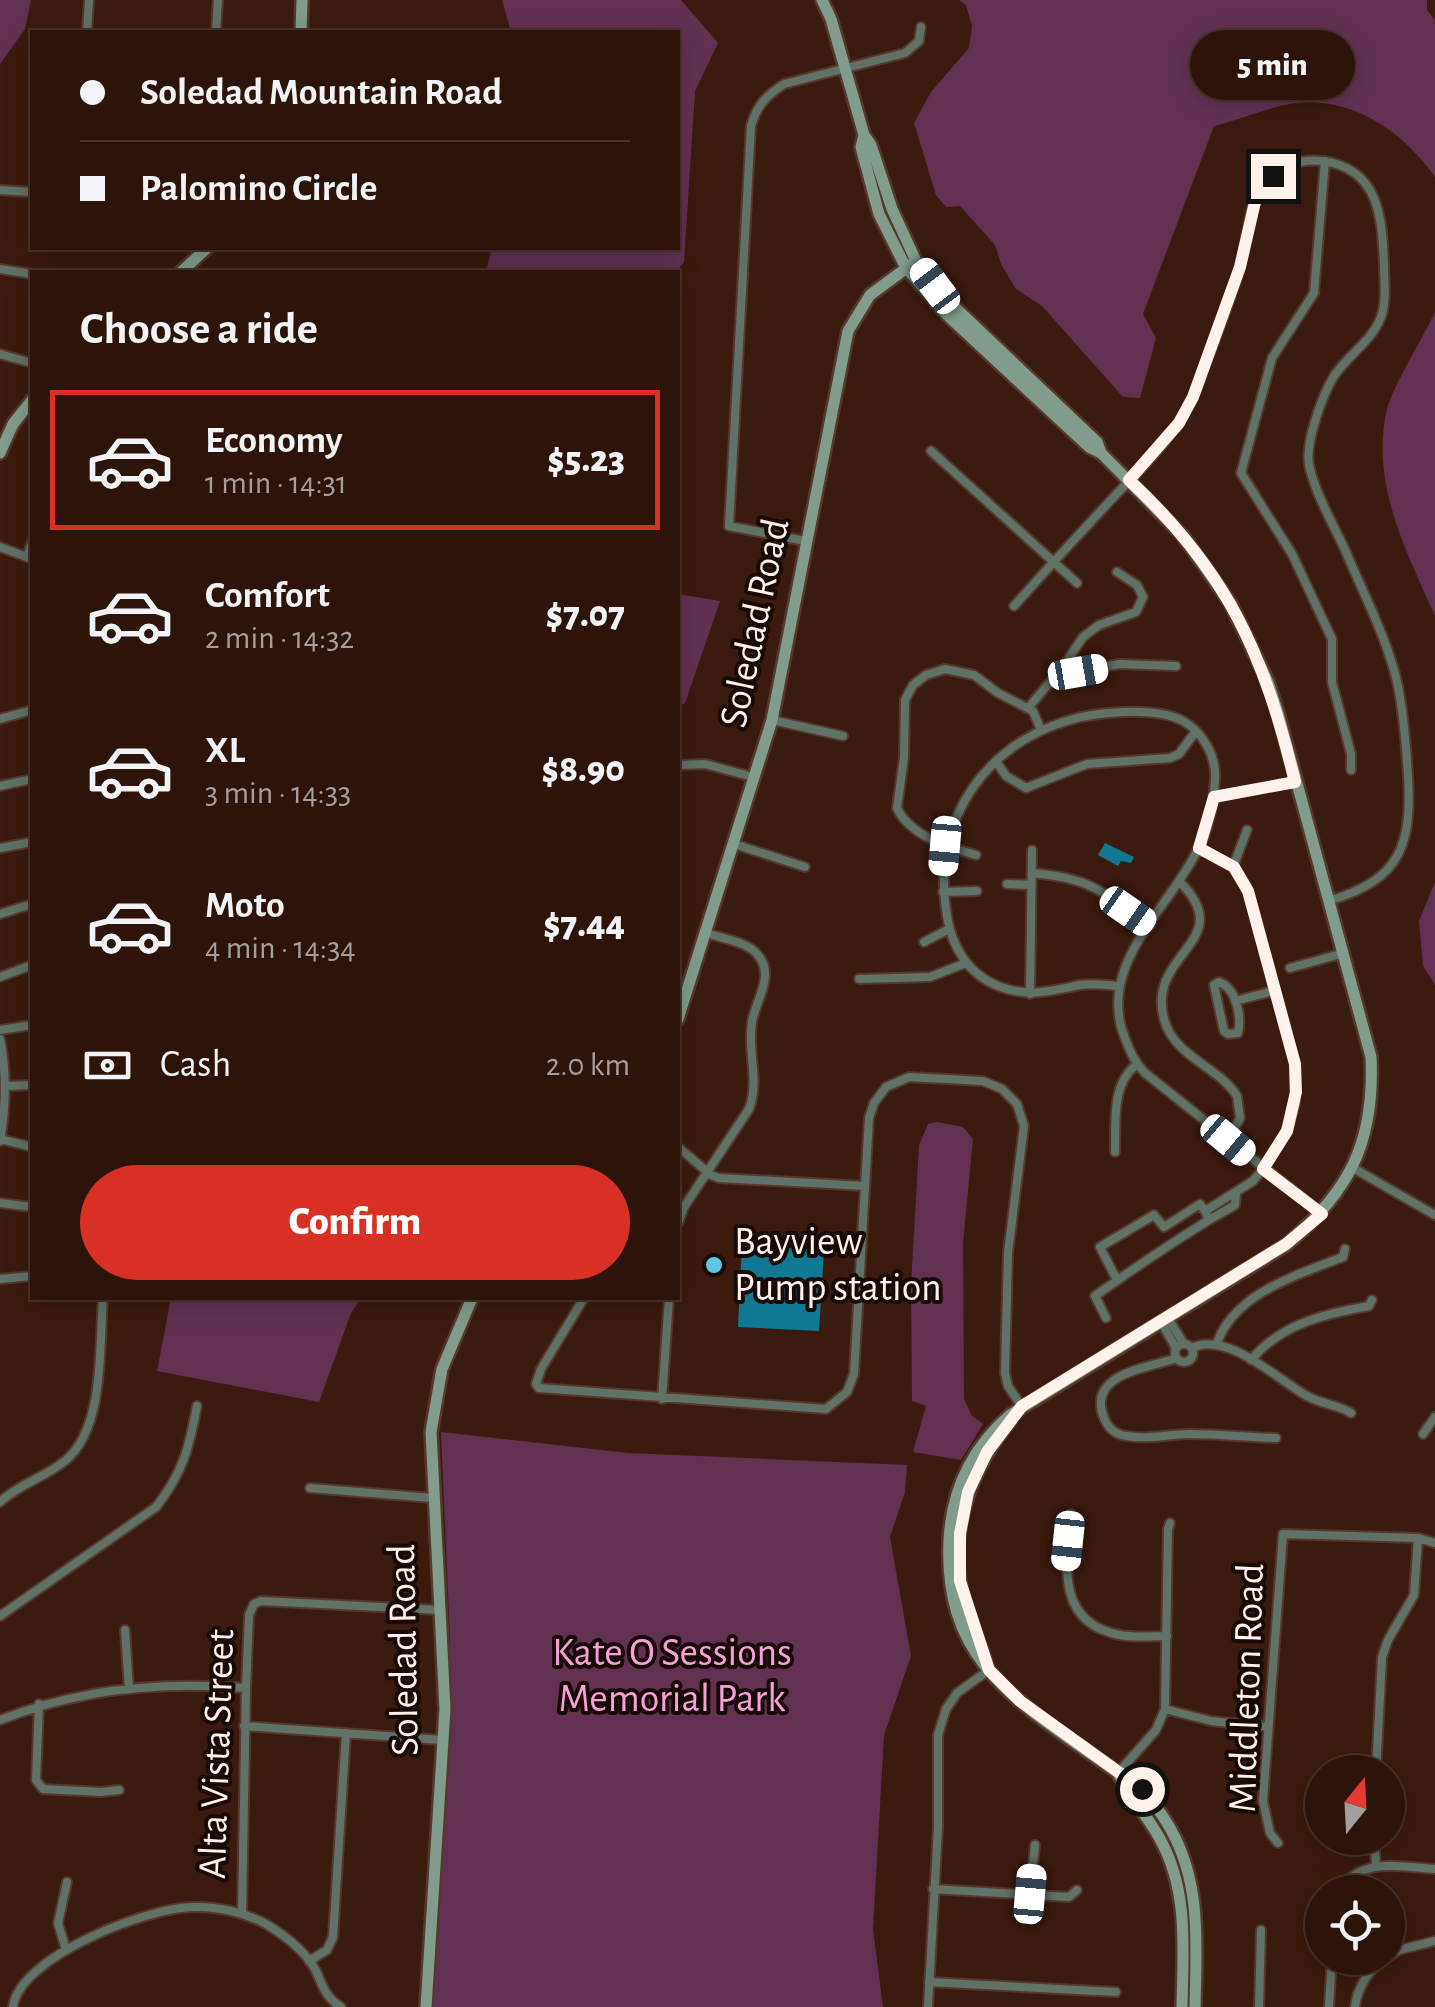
<!DOCTYPE html>
<meta charset="utf-8">
<style>
:root{--surface:#2c140b;--page:#341d14;--text:#f1f3f6;--muted:#a69e9d;--line:#48332c;--accent:#d93025}
body{margin:0;font-family:"Alegreya Sans",sans-serif;background:var(--page);color:var(--text);height:100vh;display:flex;flex-direction:column;font-size:38px;white-space:nowrap}
*{box-sizing:border-box;margin:0}
p{font-size:32px;color:var(--muted)}
.icon{flex:none;width:55px;height:55px;fill:none;stroke:currentColor;stroke-width:2;stroke-linecap:round;stroke-linejoin:round}
.map{position:relative;flex:1;overflow:hidden}
.side{position:absolute;left:30px;top:270px;width:650px;height:1030px;display:flex;flex-direction:column;background:var(--surface);border-radius:0px;box-shadow:0 5px 25px #0003,0 0 0 2px var(--line)}
.side>*{flex:none}
.banner{position:absolute;left:30px;top:30px;width:650px;height:220px;border-radius:0px;box-shadow:0 5px 25px #0003,0 0 0 2px var(--line);display:grid;align-content:center;height:220px;padding:0 50px;background:var(--surface)}
.needle{width:65px;rotate:18deg}
.fabs{position:absolute;left:1305px;top:1755px;display:grid;gap:20px}
.fabs a{display:grid;place-items:center;width:100px;height:100px;border-radius:50%;background:var(--surface);box-shadow:0 5px 25px #0003,0 0 0 2px var(--line);font-size:50px}
.end{position:absolute;width:45px;height:45px;margin:-22px;border:12px solid #fff1ec;background:#111;box-shadow:0 0 0 5px #111}
.from{border-radius:50%}
.bubble{position:absolute;height:70px;border-radius:35px;background:var(--surface);box-shadow:0 5px 25px #0003,0 0 0 2px var(--line);font-size:32px;font-weight:800;line-height:70px;text-align:center}
.car{position:absolute;width:30px;height:60px;margin:-30px -15px;border-radius:12px;box-shadow:0 0 8px 2px #0007;background:linear-gradient(#fff 24%,#345 0 40%,#fff 0 76%,#345 0 86%,#fff 0)}
.banner b{display:flex;align-items:center;gap:35px;height:95px;font-size:38px}
.banner b+b{border-top:2px solid var(--line)}
.banner i{width:25px;height:25px;background:var(--text)}
ul{padding:0;list-style:none}
li{display:flex;align-items:center;gap:30px;height:140px;margin:0 20px 15px;padding:0 30px;border:5px solid transparent;border-radius:0px}
li div{flex:1}
li b{display:block;font-size:38px}
li em{font-style:normal;font-weight:800}
li.on{border-color:var(--accent)}
li>.icon{width:90px;height:90px;stroke-width:1.5}
h2{padding:0 50px;font-size:45px;line-height:120px}
.pay{display:flex;align-items:center;gap:25px;height:110px;padding:0 50px;font-size:38px}
.pay p{margin-inline-start:auto}
.cta{display:flex;gap:20px;margin-top:auto;padding:20px 50px}
.cta a{flex:1;height:115px;border-radius:60px;background:var(--accent);color:#fff;font-size:40px;font-weight:800;line-height:115px;text-align:center}
.map>svg:first-child{display:block}
</style>
<div class="map">
<svg width="1435" height="2007" viewBox="0 0 1435 2007">
<rect width="100%" height="100%" fill="#3b1b0f"/>
<path fill="#623152" d="M 0,0 L 31,0 L 25,29 L 0,64 Z
M 502,0 L 681,0 L 718,43 L 695,91 L 684,262 L 676,272 L 486,272 L 492,248 L 678,248 L 678,32 L 511,32 Z
M 959,0 L 1427,0 L 1427,10 L 1435,20 L 1435,177 C 1404,133 1354,97 1297,103 C 1274,105 1239,120 1214,126 L 1143,314 L 1156,338 L 1140,398 L 1123,397 L 1042,306 L 1016,289 L 1001,264 L 995,245 L 960,206 L 946,207 L 936,195 L 914,123 L 931,92 L 969,48 L 972,26 L 966,5 Z
M 1435,312 L 1435,616 C 1406,551 1370,482 1387,409 C 1393,386 1423,338 1435,312 Z
M 678,594 L 720,601 L 685,703 L 678,707 Z
M 1435,882 L 1435,985 L 1423,966 L 1419,921 Z
M 937,1122 L 963,1127 L 973,1139 L 963,1243 L 964,1399 L 972,1416 L 983,1424 L 961,1460 L 913,1452 L 926,1406 L 912,1401 L 911,1285 L 919,1145 L 928,1124 Z
M 171,1298 L 361,1298 L 351,1313 L 319,1402 L 157,1371 Z
M 441,1432 L 628,1453 L 907,1465 L 905,1492 L 890,1537 L 911,1656 L 884,1735 L 873,1929 L 883,2007 L 430,2007 L 448,1736 L 450,1639 Z"/>
<path fill="#107893" d="M 1105,843 L 1134,857 L 1131,863 L 1121,861 L 1118,866 L 1098,855 Z
M 742,1245 L 824,1250 L 819,1331 L 738,1327 Z"/>
<g fill="none" stroke-linecap="round" stroke-linejoin="round">
<defs>
<path id="street" d="M 87,32 L 89,0
M 216,32 L 218,0
M 1325,161 L 1314,293 L 1272,358 L 1241,473 L 1292,554 L 1332,639 L 1332,682 L 1351,754 L 1351,770
M 0,190 L 32,192
M 0,269 L 32,274
M 0,354 L 32,363
M 931,451 L 1077,583
M 805,541 L 729,526 L 751,126 C 757,105 766,96 784,84 L 905,53 L 919,41 L 921,27
M 0,547 L 32,559
M 27,557 L 32,542
M 1014,606 C 1046,570 1078,535 1111,500 C 1143,466 1180,432 1197,387 C 1211,347 1229,307 1240,266 C 1248,241 1247,209 1262,187 C 1276,168 1299,158 1322,161 C 1380,168 1382,219 1384,265 C 1384,282 1387,301 1381,317 C 1372,341 1348,355 1334,376 C 1322,396 1303,447 1310,469 C 1317,497 1334,526 1346,552 C 1364,595 1388,640 1398,686 C 1404,715 1406,745 1408,775 C 1412,845 1401,879 1331,900
M 1063,667 L 1078,672 L 1119,664 L 1176,666
M 1028,708 L 1063,667 L 1083,637 L 1099,625 L 1136,612 L 1143,597 L 1137,585 L 1117,572
M 0,719 L 32,710
M 772,720 L 843,736
M 996,761 L 1006,776 L 1026,788 L 1087,764 L 1170,758 L 1179,754 L 1196,731
M 678,765 L 705,764 L 753,777
M 0,786 L 32,779
M 1214,797 L 1295,782
M 734,844 L 805,867
M 0,848 L 32,842
M 976,855 C 948,847 910,836 897,808 L 904,758 L 905,700 L 913,685 L 926,675 L 945,669 L 974,675 L 998,693 L 1033,711 L 1041,730
M 1233,867 L 1247,830
M 1033,873 C 1095,879 1101,892 1150,926
M 1180,882 C 1239,942 1146,952 1164,1019 C 1174,1057 1218,1066 1237,1096 L 1240,1118 L 1228,1140
M 1007,884 L 1031,885
M 943,892 L 977,891
M 0,914 L 32,904
M 924,942 L 949,929
M 1290,968 L 1344,953
M 0,977 L 32,965
M 859,979 L 930,977 L 966,963
M 1219,982 C 1236,988 1242,1016 1238,1033 L 1228,1034 L 1224,1031 L 1214,985 Z
M 1118,986 C 1105,985 1092,983 1080,985 C 1050,991 1028,998 998,986 C 968,974 952,947 947,916 C 928,809 1001,722 1109,713 C 1132,711 1162,710 1183,721 C 1203,732 1216,756 1215,778 C 1214,803 1209,828 1197,851 C 1169,908 1099,963 1123,1033 C 1129,1048 1133,1061 1145,1073 L 1321,1213
M 1030,994 L 1032,850
M 1235,1001 L 1273,991
M 0,1030 L 32,1025
M 0,1039 C 7,1073 6,1107 0,1141
M 5,1086 L 32,1085
M 0,1139 L 32,1147
M 678,1147 L 711,1175 L 719,1178 L 865,1186
M 1115,1152 C 1116,1122 1111,1085 1136,1065
M 1353,1168 L 1435,1215
M 0,1203 L 32,1207
M 1209,1220 L 1235,1205 L 1236,1193
M 678,1223 L 684,1207 L 749,1109 C 760,1080 747,1052 752,1022 C 756,999 776,975 757,954 C 747,942 721,938 706,933
M 0,1279 L 32,1276
M 1117,1280 L 1100,1247 L 1154,1215 L 1164,1227 L 1200,1204 L 1205,1211
M 584,1298 L 541,1369 L 536,1384 L 539,1388 L 826,1409 L 847,1392 L 854,1374 L 869,1118 L 874,1103 L 886,1087 L 909,1077 L 983,1081 L 1002,1089 L 1017,1104 L 1024,1126 L 1008,1253 L 1005,1373 L 1008,1386 L 1022,1407
M 1106,1318 L 1095,1296 C 1133,1269 1170,1244 1209,1220 L 1205,1211 L 1253,1181 L 1263,1169 L 1287,1131 L 1295,1104 L 1295,1064 L 1248,891 L 1233,867 L 1199,848
M 1168,1318 L 1184,1344
M 1161,1322 L 1176,1348
M 1217,1343 C 1235,1293 1297,1275 1343,1257 L 1345,1249
M1175 1353a9 9 0 1 1 18 0a9 9 0 1 1-18 0Z
M 1192,1348 C 1226,1330 1277,1379 1307,1396 C 1321,1404 1339,1405 1351,1413
M 1177,1358 C 1149,1368 1086,1373 1104,1418 C 1108,1428 1116,1435 1127,1436 C 1146,1440 1169,1434 1189,1434 C 1218,1434 1247,1437 1276,1438
M 1251,1360 C 1281,1324 1324,1314 1369,1306 L 1372,1300
M 662,1399 L 669,1298
M 1423,1434 L 1435,1417
M 310,1488 L 432,1498
M 0,1502 C 19,1484 46,1477 66,1460 C 105,1427 99,1346 103,1298
M 1071,1514 C 1066,1563 1055,1623 1120,1635 C 1135,1638 1152,1636 1167,1636
M 0,1616 L 156,1507 C 183,1473 189,1448 197,1406
M 125,1630 L 129,1689
M 39,1704 L 36,1780 L 43,1789 L 101,1792 L 119,1790
M 1165,1709 L 1211,1721 L 1268,1727
M 0,1720 C 78,1689 162,1681 246,1688
M 244,1726 L 442,1740
M 1376,1772 L 1382,1657 L 1388,1640 L 1414,1595 L 1418,1538
M 1118,1773 L 1156,1730 L 1165,1709 L 1168,1529 L 1170,1523
M 1374,1838 L 1376,1866
M 1278,1843 L 1270,1833 L 1263,1801 L 1283,1534 L 1418,1538 L 1435,1543
M 933,1889 L 1069,1897 L 1077,1890
M 1339,1892 C 1360,1856 1399,1867 1435,1869
M 1030,1894 L 1035,1845
M 242,1914 L 246,1688 L 249,1615 L 254,1604 L 261,1601 L 440,1610
M 66,1950 L 58,1923 L 67,1882
M 1388,1957 L 1399,1950 L 1435,1941
M 309,1961 L 327,1950 L 333,1937 L 346,1733
M 929,1982 L 1116,1992
M 13,2007 C 19,1957 146,1908 192,1907 C 216,1906 244,1912 266,1924 C 284,1935 306,1951 316,1971 C 323,1986 325,1997 341,2007
M 928,2007 L 938,1828 L 938,1735 L 946,1709 L 957,1693 L 989,1670
M 1259,2007 L 1261,1930
M 1329,2007 L 1332,1958
M 1355,2007 C 1357,1988 1370,1967 1386,1958"/>
<path id="secondary" d="M 822,0 L 831,19 L 864,135 L 871,145 L 892,209 L 916,261 L 943,296 L 1097,442 L 1101,453
M 301,32 L 302,0
M 864,135 L 861,147 L 879,214 L 906,268 L 947,315 L 1089,447 L 1101,453 L 1183,536 L 1231,604 L 1268,682 L 1278,713 L 1371,1057 C 1375,1142 1350,1191 1286,1245 L 1010,1415 C 972,1448 951,1491 949,1542 C 944,1656 1010,1697 1094,1756 C 1129,1781 1148,1789 1170,1828 C 1202,1884 1196,1945 1195,2007
M 181,272 L 207,248
M 0,453 L 13,424 L 32,400
M 678,1019 L 772,720 L 848,331 L 870,295 L 916,261
M 987,1666 C 978,1638 965,1612 960,1583 C 950,1524 973,1467 1009,1422
M 1118,1773 C 1129,1797 1148,1816 1160,1839 C 1189,1891 1183,1950 1182,2007
M 426,2007 L 445,1709 L 431,1432 L 442,1369 L 472,1298"/>
</defs>
<use href="#street" stroke="#56392e" stroke-width="12"/>
<use href="#secondary" stroke="#56392e" stroke-width="16"/>
<use href="#street" stroke="#607168" stroke-width="8"/>
<use href="#secondary" stroke="#819c8d" stroke-width="11"/>
</g>
<g fill="none" stroke-linecap="round" stroke-linejoin="round">
<path stroke="#fff1ec" stroke-width="12" d="M 1142,1789 L 1020,1701 L 989,1670 L 960,1581 L 960,1534 L 968,1492 L 987,1452 L 1022,1406 L 1286,1244 L 1322,1214 L 1263,1169 L 1287,1131 L 1296,1092 L 1295,1064 L 1248,891 L 1234,867 L 1199,848 L 1214,797 L 1295,782 C 1264,654 1228,572 1129,480 L 1179,423 L 1193,397 L 1240,267 L 1255,202 L 1273,176"/>
</g>
<circle fill="#5dc7e8" stroke="#180a06" stroke-width="4" cx="714" cy="1265" r="10"/>
<g text-anchor="middle" dominant-baseline="central" stroke-width="8" stroke-linejoin="round" paint-order="stroke">
<g font-size="40" fill="#fff1ec" stroke="#180a06">
<text transform="translate(755 623) rotate(-78)">Soledad Road</text>
<text transform="translate(404 1650) rotate(-91)">Soledad Road</text>
<text transform="translate(1247 1688) rotate(-88)">Middleton Road</text>
<text transform="translate(217 1754) rotate(-88)">Alta Vista Street</text>
</g>
<g font-size="40" fill="#fff1ec" stroke="#180a06" text-anchor="start">
<text x="734" y="1242">Bayview<tspan x="734" dy="46">Pump station</tspan></text>
</g>
<g font-size="40" fill="#f7a0d8" stroke="#180a06">
<text x="672" y="1653">Kate O Sessions<tspan x="672" dy="46">Memorial Park</tspan></text>
</g>
</g>
</svg>
<div class="fabs">
<a><svg class="needle" viewBox="-14 -14 28 28"><path d="M0-13l5 13h-10z" fill="#e53935"/><path d="M0 13l5-13h-10z" fill="#a69e9d"/></svg></a>
<a><svg class="icon" aria-label="locate" viewBox="0 0 24 24"><circle cx="12" cy="12" r="6"/><path d="M12 2v4M12 18v4M2 12h4M18 12h4"/></svg></a>
</div>
<i class="end from" style="left:1142px;top:1789px"></i>
<i class="end" style="left:1273px;top:176px"></i>
<div class="bubble" style="left:1190px;top:30px;width:165px">5 min</div>
<i class="car" style="left:935px;top:286px;rotate:323deg"></i>
<i class="car" style="left:1078px;top:672px;rotate:80deg"></i>
<i class="car" style="left:945px;top:846px;rotate:185deg"></i>
<i class="car" style="left:1128px;top:911px;rotate:125deg"></i>
<i class="car" style="left:1228px;top:1140px;rotate:130deg"></i>
<i class="car" style="left:1068px;top:1541px;rotate:186deg"></i>
<i class="car" style="left:1030px;top:1894px;rotate:5deg"></i>
<div class="banner">
<b><i class="from"></i>Soledad Mountain Road</b>
<b><i></i>Palomino Circle</b>
</div>
<section class="side">
<h2>Choose a ride</h2>
<ul>
<li class="on"><svg class="icon" aria-label="car" viewBox="0 0 24 24"><path d="M5 17H2v-5l4-1 3-4h7l3 4 3 1v5h-3M9 17h6M6 11h13"/><circle cx="7" cy="17" r="2"/><circle cx="17" cy="17" r="2"/></svg><div><b>Economy</b><p>1 min · 14:31</p></div><em>$5.23</em></li>
<li><svg class="icon" aria-label="car" viewBox="0 0 24 24"><path d="M5 17H2v-5l4-1 3-4h7l3 4 3 1v5h-3M9 17h6M6 11h13"/><circle cx="7" cy="17" r="2"/><circle cx="17" cy="17" r="2"/></svg><div><b>Comfort</b><p>2 min · 14:32</p></div><em>$7.07</em></li>
<li><svg class="icon" aria-label="car" viewBox="0 0 24 24"><path d="M5 17H2v-5l4-1 3-4h7l3 4 3 1v5h-3M9 17h6M6 11h13"/><circle cx="7" cy="17" r="2"/><circle cx="17" cy="17" r="2"/></svg><div><b>XL</b><p>3 min · 14:33</p></div><em>$8.90</em></li>
<li><svg class="icon" aria-label="car" viewBox="0 0 24 24"><path d="M5 17H2v-5l4-1 3-4h7l3 4 3 1v5h-3M9 17h6M6 11h13"/><circle cx="7" cy="17" r="2"/><circle cx="17" cy="17" r="2"/></svg><div><b>Moto</b><p>4 min · 14:34</p></div><em>$7.44</em></li>
</ul>
<div class="pay"><svg class="icon" aria-label="cash" viewBox="0 0 24 24"><path d="M3 7h18v10H3z"/><circle cx="12" cy="12" r="2"/></svg>Cash<p>2.0 km</p></div>
<div class="cta"><a>Confirm</a></div>
</section>
</div>
